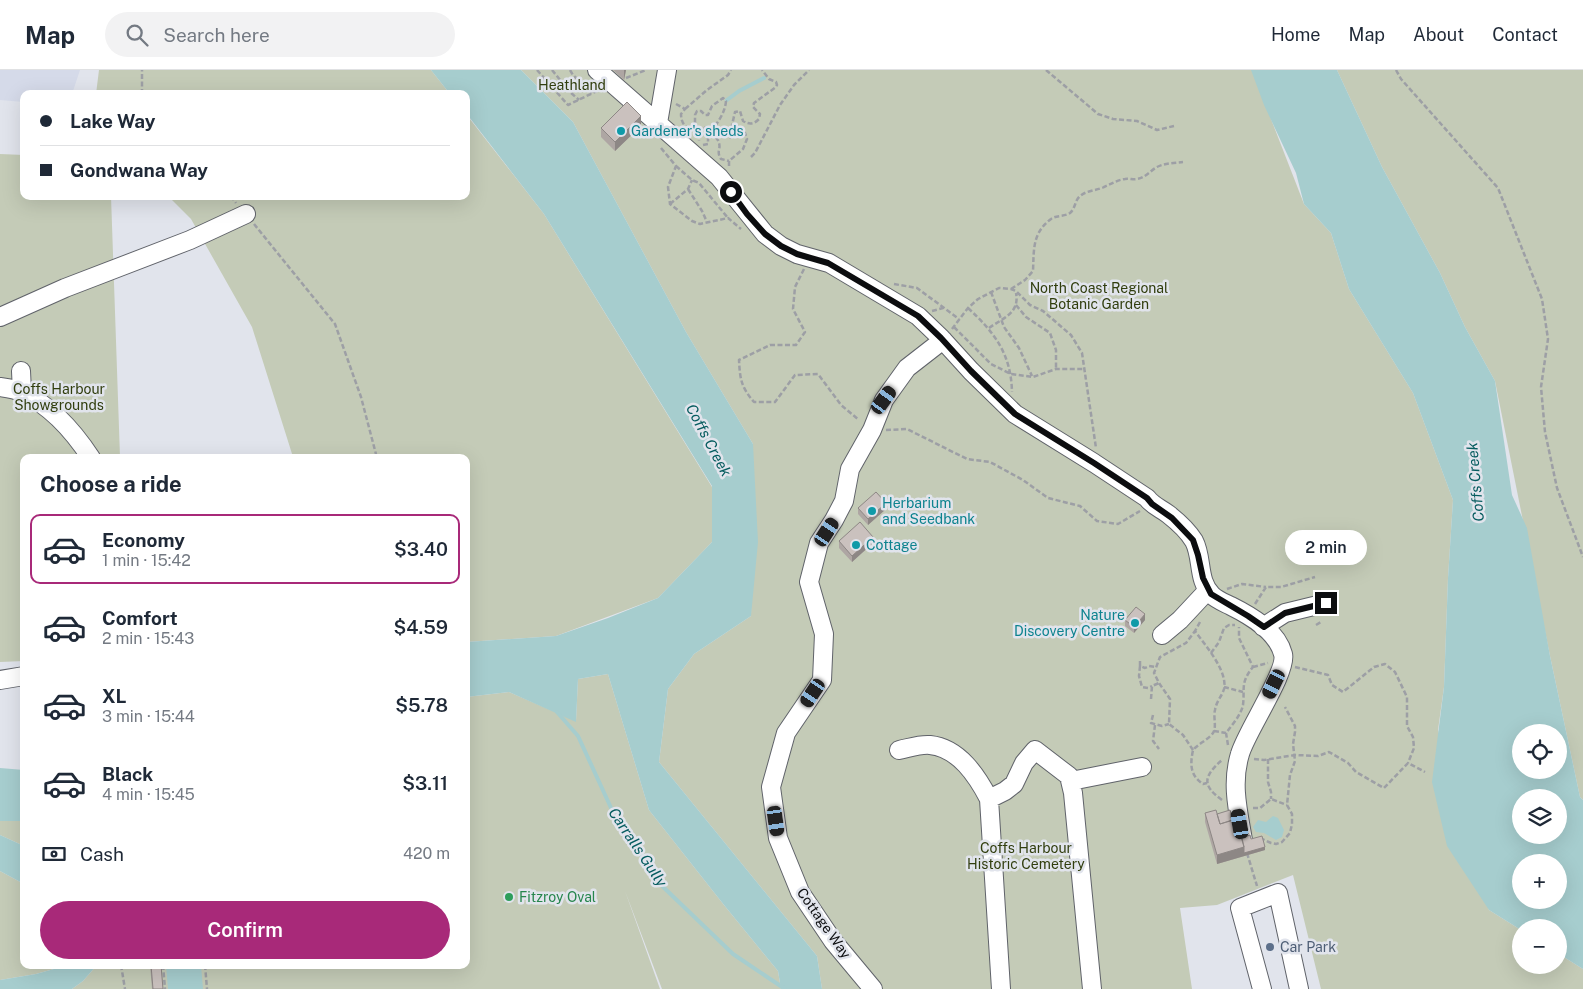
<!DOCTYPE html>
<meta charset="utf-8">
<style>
:root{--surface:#fff;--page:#f2f2f3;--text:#1f2937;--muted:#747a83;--line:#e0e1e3;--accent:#a82979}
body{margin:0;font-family:"Public Sans",sans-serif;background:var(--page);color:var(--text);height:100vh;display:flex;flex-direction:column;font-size:19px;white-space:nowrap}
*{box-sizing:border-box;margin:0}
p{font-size:16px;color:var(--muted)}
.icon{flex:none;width:28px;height:28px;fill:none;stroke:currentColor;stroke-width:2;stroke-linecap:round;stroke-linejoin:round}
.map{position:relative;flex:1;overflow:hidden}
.drawer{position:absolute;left:20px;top:384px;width:450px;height:515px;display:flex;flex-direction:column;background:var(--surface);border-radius:10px;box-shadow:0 5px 20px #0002}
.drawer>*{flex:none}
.hud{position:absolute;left:20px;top:20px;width:450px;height:110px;border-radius:10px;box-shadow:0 5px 20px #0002;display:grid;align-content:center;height:110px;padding:0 20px;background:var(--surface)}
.controls{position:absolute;left:1512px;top:654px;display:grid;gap:10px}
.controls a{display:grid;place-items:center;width:55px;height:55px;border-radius:50%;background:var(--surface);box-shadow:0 5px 20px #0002;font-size:25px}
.end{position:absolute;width:22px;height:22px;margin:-11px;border:6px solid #0c0d0f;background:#fff;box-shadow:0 0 0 2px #fff}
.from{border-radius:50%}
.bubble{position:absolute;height:35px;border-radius:18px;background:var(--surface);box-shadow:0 5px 20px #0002;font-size:16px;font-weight:600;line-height:35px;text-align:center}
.car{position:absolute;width:15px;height:30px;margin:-15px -8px;border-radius:6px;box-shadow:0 0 4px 1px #0007;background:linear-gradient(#222 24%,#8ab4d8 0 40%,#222 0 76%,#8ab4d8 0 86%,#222 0)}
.hud b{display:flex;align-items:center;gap:18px;height:48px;font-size:19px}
.hud b+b{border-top:1px solid var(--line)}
.hud i{width:12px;height:12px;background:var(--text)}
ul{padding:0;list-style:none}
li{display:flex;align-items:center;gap:15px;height:70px;margin:0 10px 8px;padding:0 10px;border:2px solid transparent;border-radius:10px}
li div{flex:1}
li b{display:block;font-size:19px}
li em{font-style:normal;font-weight:600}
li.selected{border-color:var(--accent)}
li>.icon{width:45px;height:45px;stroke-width:1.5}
h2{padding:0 20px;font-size:22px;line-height:60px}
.pay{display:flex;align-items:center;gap:12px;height:55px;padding:0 20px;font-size:19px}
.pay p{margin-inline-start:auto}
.cta{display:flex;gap:10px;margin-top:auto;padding:10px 20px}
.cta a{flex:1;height:58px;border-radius:30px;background:var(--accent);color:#fff;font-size:20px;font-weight:600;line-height:58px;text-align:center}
header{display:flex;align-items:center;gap:30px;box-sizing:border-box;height:70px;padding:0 25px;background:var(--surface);border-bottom:1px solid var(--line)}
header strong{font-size:24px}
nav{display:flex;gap:28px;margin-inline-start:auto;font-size:18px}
.search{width:350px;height:45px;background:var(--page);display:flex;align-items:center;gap:12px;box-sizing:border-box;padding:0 18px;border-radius:28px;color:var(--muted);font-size:19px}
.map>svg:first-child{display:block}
</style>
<header>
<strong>Map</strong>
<div class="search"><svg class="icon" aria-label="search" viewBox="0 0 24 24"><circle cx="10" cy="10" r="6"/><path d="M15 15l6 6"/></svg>Search here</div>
<nav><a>Home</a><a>Map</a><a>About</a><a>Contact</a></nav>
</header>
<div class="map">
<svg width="1583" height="919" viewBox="0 0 1583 919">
<rect width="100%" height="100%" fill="#e1e4ec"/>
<path fill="#d5dae9" d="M 0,0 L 80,0 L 72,24 L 24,24 L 24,32 L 0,30 Z"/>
<path fill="#c4cbb7" d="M 99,0 L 431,0 L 450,24 L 96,24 Z
M 521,0 L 1252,0 L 1304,134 L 1331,163 L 1349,219 L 1413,323 L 1453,430 L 1448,508 L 1444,617 L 1438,660 L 1489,840 L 1521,860 L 1521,895 L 1559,895 L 1559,884 L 1583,899 L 1583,919 L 1321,919 L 1293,805 L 1217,835 L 1180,838 L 1192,919 L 822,919 L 817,886 L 659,692 L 668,619 L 694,584 L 751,546 L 753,374 L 686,262 L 573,52 Z
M 1337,0 L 1583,0 L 1583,730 L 1580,727 L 1550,586 L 1495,311 L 1465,257 L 1440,203 L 1382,97 Z
M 466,44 L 544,144 L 712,417 L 712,472 L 658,528 L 556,566 L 466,572 L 466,388 L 293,387 L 252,257 L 191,149 L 168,126 L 466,126 Z
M 0,84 L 24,85 L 24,126 L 111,126 L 120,387 L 24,388 L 24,591 L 0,592 Z
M 608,604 L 649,740 L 724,835 L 778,901 L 781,919 L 662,919 L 625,821 L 660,919 L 72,919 L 83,911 L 97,895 L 466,895 L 466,627 L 509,622 L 576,651 L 578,609 Z
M 0,751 L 24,751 L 24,776 L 0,765 Z
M 0,801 L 24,814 L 24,895 L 68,895 L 36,904 L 0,910 Z"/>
<path fill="#a6cdce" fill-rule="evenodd" d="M 431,0 L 521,0 L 573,52 L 686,262 L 753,374 L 758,472 L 751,546 L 694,584 L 668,619 L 659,692 L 817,886 L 822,919 L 781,919 L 778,901 L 724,835 L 649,740 L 608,604 L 578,609 L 576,652 L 509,622 L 466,627 L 466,572 L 556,566 L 608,548 L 658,528 L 712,472 L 712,416 L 544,144 L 466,43 L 466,24 L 450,24 Z
M 1251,0 L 1337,0 L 1382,97 L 1440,203 L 1465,257 L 1495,311 L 1512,425 L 1527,458 L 1550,586 L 1580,727 L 1583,730 L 1583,899 L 1559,884 L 1559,858 L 1521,858 L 1521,860 L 1489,840 L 1447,776 L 1432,712 L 1444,617 L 1448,508 L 1453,430 L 1413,323 L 1349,219 L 1331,163 L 1304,134 L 1296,103 L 1264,35 ZM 1559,662 L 1559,700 L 1521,700 L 1521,662 ZM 1521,728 L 1559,728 L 1559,765 L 1521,765 ZM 1559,792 L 1559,830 L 1521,830 L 1521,792 Z
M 0,698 L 24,700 L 24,751 L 0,751 Z
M 1273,746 L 1278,748 L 1284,760 L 1282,767 L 1276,770 L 1264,763 L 1256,762 L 1253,757 L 1258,750 L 1266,752 Z
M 0,765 L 24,776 L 24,814 L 0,801 Z
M 68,895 L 97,895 L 83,911 L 72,919 L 0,919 L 0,910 L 36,904 Z
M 166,895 L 201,895 L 203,919 L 168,919 Z"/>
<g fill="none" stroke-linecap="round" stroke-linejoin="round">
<path stroke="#a6cdce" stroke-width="4" d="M 727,30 L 739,21 L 764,8
M 557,642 L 578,666 L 612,740 L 659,813 L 733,884 L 785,919"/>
<defs>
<path id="minor" d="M 597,0 L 719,107 L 765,164 L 781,176 L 797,184 L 829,193 L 918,246 L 941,268 L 971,301 L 1015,344 L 1094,393 L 1147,428 C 1153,436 1160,438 1168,444 C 1177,451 1188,461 1194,471 C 1203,488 1197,511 1212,525 C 1217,530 1225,533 1231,536 C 1251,546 1277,561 1283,584 C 1288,601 1246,662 1240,684 C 1231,713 1238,741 1243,770
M 658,53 L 667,0
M 0,247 L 65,218 L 190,170 L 246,144
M 21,301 L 22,322
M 0,317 C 7,318 16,319 23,323 C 51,336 74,362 91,388
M 1263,557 L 1285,543 L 1326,533
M 1162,565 L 1180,550 L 1208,520
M 0,610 L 24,606
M 899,680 C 909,678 920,674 930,675 C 959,678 977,706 989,729
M 1071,711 L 1142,697
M 873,919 L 833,871 L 800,822 L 778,768 L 771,717 L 786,663 L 822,610 L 824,564 L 809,512 L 819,473 L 834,450 L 844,431 L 850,399 L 872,360 L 884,330 L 907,298 L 943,270
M 1001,919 L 989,729 L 1005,721 L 1014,714 L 1024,693 L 1035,680 L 1069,706 L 1073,723 L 1092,919
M 1262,919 L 1240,838 L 1278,823 L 1299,919"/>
</defs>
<use href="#minor" stroke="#60636a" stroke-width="20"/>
<path stroke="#9d9fa5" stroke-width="2.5" stroke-dasharray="5 2.5" stroke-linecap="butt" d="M 537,0 L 568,35 L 599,20
M 552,0 L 570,22 L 579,30
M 570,0 L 573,5 L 592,23
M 1046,0 L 1098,44 L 1113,49 L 1137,51 L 1157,60 L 1174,56
M 1396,0 L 1401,9 L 1498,118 L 1542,229 L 1548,269 L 1541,317 L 1545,362 L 1557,418 L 1583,487
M 626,8 L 646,0
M 142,24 L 142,0
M 676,34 L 685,39 L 681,44 C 681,51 684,58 692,59 L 695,57 L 695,45 L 697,41 L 701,41 L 705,45 L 708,45 L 712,36 L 723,28 L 726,31 C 725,44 716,55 708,65 L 699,66 L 699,71
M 685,39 L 707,20 L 728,5 L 731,0
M 704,57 C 708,61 718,67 719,73 C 721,80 716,81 721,89 L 729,91
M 703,75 L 708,74 L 708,65
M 661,78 L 676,96 L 668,117 L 670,134 L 692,151 L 700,154 L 728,148 L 741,159
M 751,87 L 755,83 L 780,35 L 794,15 L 809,0
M 676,96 L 692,110 L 699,113 L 728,148
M 729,96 L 729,91 L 743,79 L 747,69 L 745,63 L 738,63 L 729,68 L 735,42 L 740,41 L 743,51 C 750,55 754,54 759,49 L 760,44 L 753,37 L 754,33 L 776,17 L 777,15 L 776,12 L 769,9 L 762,0
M 688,119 L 702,141 L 707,152
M 231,126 L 236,133
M 670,134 L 688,119 L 692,110
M 254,154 L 335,254 L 361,327 L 377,388
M 804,199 L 795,217 L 793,239 L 805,262 L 796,275 L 770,275 L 739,290 C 740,309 741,317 754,332 L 775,332 L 795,305 L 818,304 L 841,335 L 859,350
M 894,214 L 917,218 L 959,249
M 1011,219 L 1025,210 L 1033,201 C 1034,180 1032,163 1051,149 C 1056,145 1064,147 1070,143 C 1075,139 1075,131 1079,127 C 1086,120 1096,121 1104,117 C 1111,114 1117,110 1125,109 C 1129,108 1133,110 1137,109 C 1145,108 1150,101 1157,97 C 1165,93 1174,93 1183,92
M 991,222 L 1004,257 L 1019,278 L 1032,306
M 1016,235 L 1026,247 L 1050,263 L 1056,280 L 1056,299
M 968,238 C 995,263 1011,284 1012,322
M 932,241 L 943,238
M 954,257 L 991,294 L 1011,304 L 1033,307 L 1056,299 L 1084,299
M 989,258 C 1003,248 1020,243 1016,223
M 952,259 L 968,238 L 978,229 L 999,218 L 1011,219 L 1016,221 L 1030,235 L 1043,241 L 1071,265 L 1082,283 L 1096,378
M 886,360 L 907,359 L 967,389 L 990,392 L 1023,410 L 1048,428 L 1080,436 L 1097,451 L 1118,454 L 1140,441
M 1227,519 L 1242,514 L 1266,517
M 1255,534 L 1266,517 L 1281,517 L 1315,507
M 1200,552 L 1195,561 C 1205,575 1228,601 1224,619 C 1222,626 1216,632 1215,640 C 1213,647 1217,657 1213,663 C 1209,669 1198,674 1193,680 C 1190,695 1190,705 1203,714 L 1207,713
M 1316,555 L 1321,552
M 1211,583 L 1219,572 L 1224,558 L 1229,555 L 1235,555
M 1140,591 L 1140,596 L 1145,598 L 1149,596 L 1156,597
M 1140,596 L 1139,606 L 1142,617 L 1148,618 L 1152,616
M 1253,597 L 1268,593
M 1295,597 L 1328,605 L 1332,615 L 1343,622 L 1374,597 L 1385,594 L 1395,602 L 1407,627 L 1407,656 L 1413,667 L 1414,678 L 1408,693
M 1224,617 L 1243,622
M 1151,629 L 1152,616 L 1159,613
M 1153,645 L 1151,653 L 1162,656 L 1169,654
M 1155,655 L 1153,671 L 1159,679
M 1214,661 L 1226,663
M 1228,675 L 1226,663 C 1232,655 1241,645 1243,635 C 1245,618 1240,613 1253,597 L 1239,568 L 1239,557
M 1193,680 L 1183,665 L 1169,654 L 1170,629 L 1159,613 L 1154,603 L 1160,587 L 1186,573 L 1195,561
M 1254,689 L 1264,690 L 1295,685 L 1318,686 L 1329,682 L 1348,693 L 1356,702 L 1384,718 L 1408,693 L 1425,702
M 1268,689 L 1268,712 L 1271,722 L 1271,729
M 1222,730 C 1201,715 1204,706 1222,690
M 1253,738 L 1260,738 L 1271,729 L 1287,735
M 1260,768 L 1271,773 L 1276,774 L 1282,772 L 1290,763 L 1292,754 L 1292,744 L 1287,735 L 1290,705 L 1295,691 L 1293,674 L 1295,662 L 1295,656 L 1285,637
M 1247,783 L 1257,816
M 121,895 L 125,919
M 163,895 L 165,919
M 205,895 L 207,919"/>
<use href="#minor" stroke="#fff" stroke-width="18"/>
</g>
<path fill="#aea6a3" d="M 613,0 L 626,0 L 624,10 Z
M 641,56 L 615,81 L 601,67 L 601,58 Z
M 858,438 L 886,439 L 868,455 L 858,444 Z
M 839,471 L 873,473 L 852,492 L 839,478 Z
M 1125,550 L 1145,550 L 1134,563 L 1125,556 Z
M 1205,743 L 1217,744 L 1233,750 L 1242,768 L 1251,769 L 1265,780 L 1217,794 L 1205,752 Z
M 150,895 L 161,895 L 163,919 L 152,919 Z"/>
<path fill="#8d8785" d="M 624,0 L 626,0 L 624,10 Z
M 641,46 L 641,56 L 615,81 L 615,72 Z
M 886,433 L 886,439 L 868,455 L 868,449 Z
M 873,467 L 873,473 L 852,492 L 852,486 Z
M 1145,544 L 1145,550 L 1134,563 L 1134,557 Z
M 1244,777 L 1265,777 L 1265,780 L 1217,794 L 1217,785 Z"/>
<path fill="#cac1be" stroke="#8d8785" d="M 627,32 L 641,46 L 615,72 L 601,58 Z
M 876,422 L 886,433 L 868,449 L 858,438 Z
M 860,452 L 873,467 L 852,486 L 839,471 Z
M 1136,537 L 1145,544 L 1134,557 L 1125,550 Z
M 1216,740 L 1220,754 L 1236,749 L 1244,777 L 1217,785 L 1205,743 Z
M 1230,740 L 1233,750 L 1220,754 L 1217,744 Z
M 1250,765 L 1251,769 L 1262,766 L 1265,777 L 1244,783 L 1244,777 L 1242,768 Z
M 151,895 L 161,895 L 163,919 L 153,919 Z"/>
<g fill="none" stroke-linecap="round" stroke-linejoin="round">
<path stroke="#0c0d0f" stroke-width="6" d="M 731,122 L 747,144 L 765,164 L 781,176 L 797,184 L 828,193 L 918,246 L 941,268 L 971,301 L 1015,344 L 1094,393 L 1147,428 L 1152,434 L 1172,448 L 1193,470 L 1198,485 L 1203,508 L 1211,524 L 1248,546 L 1264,557 L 1285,543 L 1326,533"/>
</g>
<g fill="#0f9aa8" stroke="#e1e4ec" stroke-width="2">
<circle cx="621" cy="61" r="5"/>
<circle cx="872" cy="441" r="5"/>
<circle cx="856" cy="475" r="5"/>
<circle cx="1135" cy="553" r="5"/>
</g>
<circle fill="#2e9e5b" stroke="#e1e4ec" stroke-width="2" cx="509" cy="827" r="5"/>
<circle fill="#5c6f8a" stroke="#e1e4ec" stroke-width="2" cx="1270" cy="877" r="5"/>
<g text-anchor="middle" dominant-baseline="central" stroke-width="5" stroke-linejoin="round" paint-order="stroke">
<g font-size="14" fill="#313e0e" stroke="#e1e4ec">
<text x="572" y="15">Heathland</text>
<text x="1099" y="218">North Coast Regional<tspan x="1099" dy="16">Botanic Garden</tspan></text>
<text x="59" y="319">Coffs Harbour<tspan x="59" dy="16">Showgrounds</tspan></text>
<text x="1026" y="778">Coffs Harbour<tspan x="1026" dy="16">Historic Cemetery</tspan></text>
</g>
<g font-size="14" fill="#0d838f" stroke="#e1e4ec" text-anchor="start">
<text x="631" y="61">Gardener's sheds</text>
<text x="882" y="433">Herbarium<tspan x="882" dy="16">and Seedbank</tspan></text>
<text x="866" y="475">Cottage</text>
<text x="1125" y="545" text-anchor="end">Nature<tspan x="1125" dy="16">Discovery Centre</tspan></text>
</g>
<g font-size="14" fill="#27864d" stroke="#e1e4ec" text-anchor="start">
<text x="519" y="827">Fitzroy Oval</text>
</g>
<g font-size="14" fill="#0c0d0f" stroke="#e1e4ec">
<text transform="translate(824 853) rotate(55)">Cottage Way</text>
</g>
<g font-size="14" fill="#4e5e75" stroke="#e1e4ec" text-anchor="start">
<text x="1280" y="877">Car Park</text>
</g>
<g font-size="15" font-style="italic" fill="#065c5f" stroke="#e1e4ec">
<text transform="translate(709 370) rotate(62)">Coffs Creek</text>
<text transform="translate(1475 412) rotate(-95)">Coffs Creek</text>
<text transform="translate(638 777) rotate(56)">Carralls Gully</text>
</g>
</g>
</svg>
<div class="controls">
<a><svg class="icon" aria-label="locate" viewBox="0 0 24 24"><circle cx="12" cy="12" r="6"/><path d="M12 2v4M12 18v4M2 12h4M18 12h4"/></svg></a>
<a><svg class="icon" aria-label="layers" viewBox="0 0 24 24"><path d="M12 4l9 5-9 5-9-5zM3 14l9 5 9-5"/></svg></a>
<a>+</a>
<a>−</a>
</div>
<i class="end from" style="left:731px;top:122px"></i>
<i class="end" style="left:1326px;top:533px"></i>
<div class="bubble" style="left:1285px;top:460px;width:82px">2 min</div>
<i class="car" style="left:884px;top:330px;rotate:36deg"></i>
<i class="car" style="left:827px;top:462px;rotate:33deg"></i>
<i class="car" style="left:1274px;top:614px;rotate:206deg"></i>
<i class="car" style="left:813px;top:623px;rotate:214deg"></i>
<i class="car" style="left:776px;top:751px;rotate:172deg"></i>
<i class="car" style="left:1240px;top:754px;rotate:350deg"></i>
<div class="hud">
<b><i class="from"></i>Lake Way</b>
<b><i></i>Gondwana Way</b>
</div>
<section class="drawer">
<h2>Choose a ride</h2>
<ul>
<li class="selected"><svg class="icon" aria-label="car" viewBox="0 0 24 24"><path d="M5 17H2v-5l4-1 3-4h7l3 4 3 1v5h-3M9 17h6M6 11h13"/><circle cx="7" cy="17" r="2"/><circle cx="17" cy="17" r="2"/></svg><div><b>Economy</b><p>1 min · 15:42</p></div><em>$3.40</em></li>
<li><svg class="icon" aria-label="car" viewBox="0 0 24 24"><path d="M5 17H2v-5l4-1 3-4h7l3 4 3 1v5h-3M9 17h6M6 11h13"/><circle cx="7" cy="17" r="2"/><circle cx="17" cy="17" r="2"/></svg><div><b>Comfort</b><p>2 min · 15:43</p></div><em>$4.59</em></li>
<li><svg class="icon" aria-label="car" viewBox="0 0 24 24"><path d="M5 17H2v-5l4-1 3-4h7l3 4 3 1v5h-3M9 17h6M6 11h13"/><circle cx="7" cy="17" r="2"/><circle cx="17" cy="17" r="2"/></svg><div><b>XL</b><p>3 min · 15:44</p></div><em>$5.78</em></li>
<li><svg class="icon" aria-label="car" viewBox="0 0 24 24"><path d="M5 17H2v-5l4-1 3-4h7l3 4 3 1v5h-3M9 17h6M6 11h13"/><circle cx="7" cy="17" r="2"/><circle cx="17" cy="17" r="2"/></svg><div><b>Black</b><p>4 min · 15:45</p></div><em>$3.11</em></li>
</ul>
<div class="pay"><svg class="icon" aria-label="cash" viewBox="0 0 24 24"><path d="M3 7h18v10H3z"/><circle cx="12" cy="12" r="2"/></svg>Cash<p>420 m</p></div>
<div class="cta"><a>Confirm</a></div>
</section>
</div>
